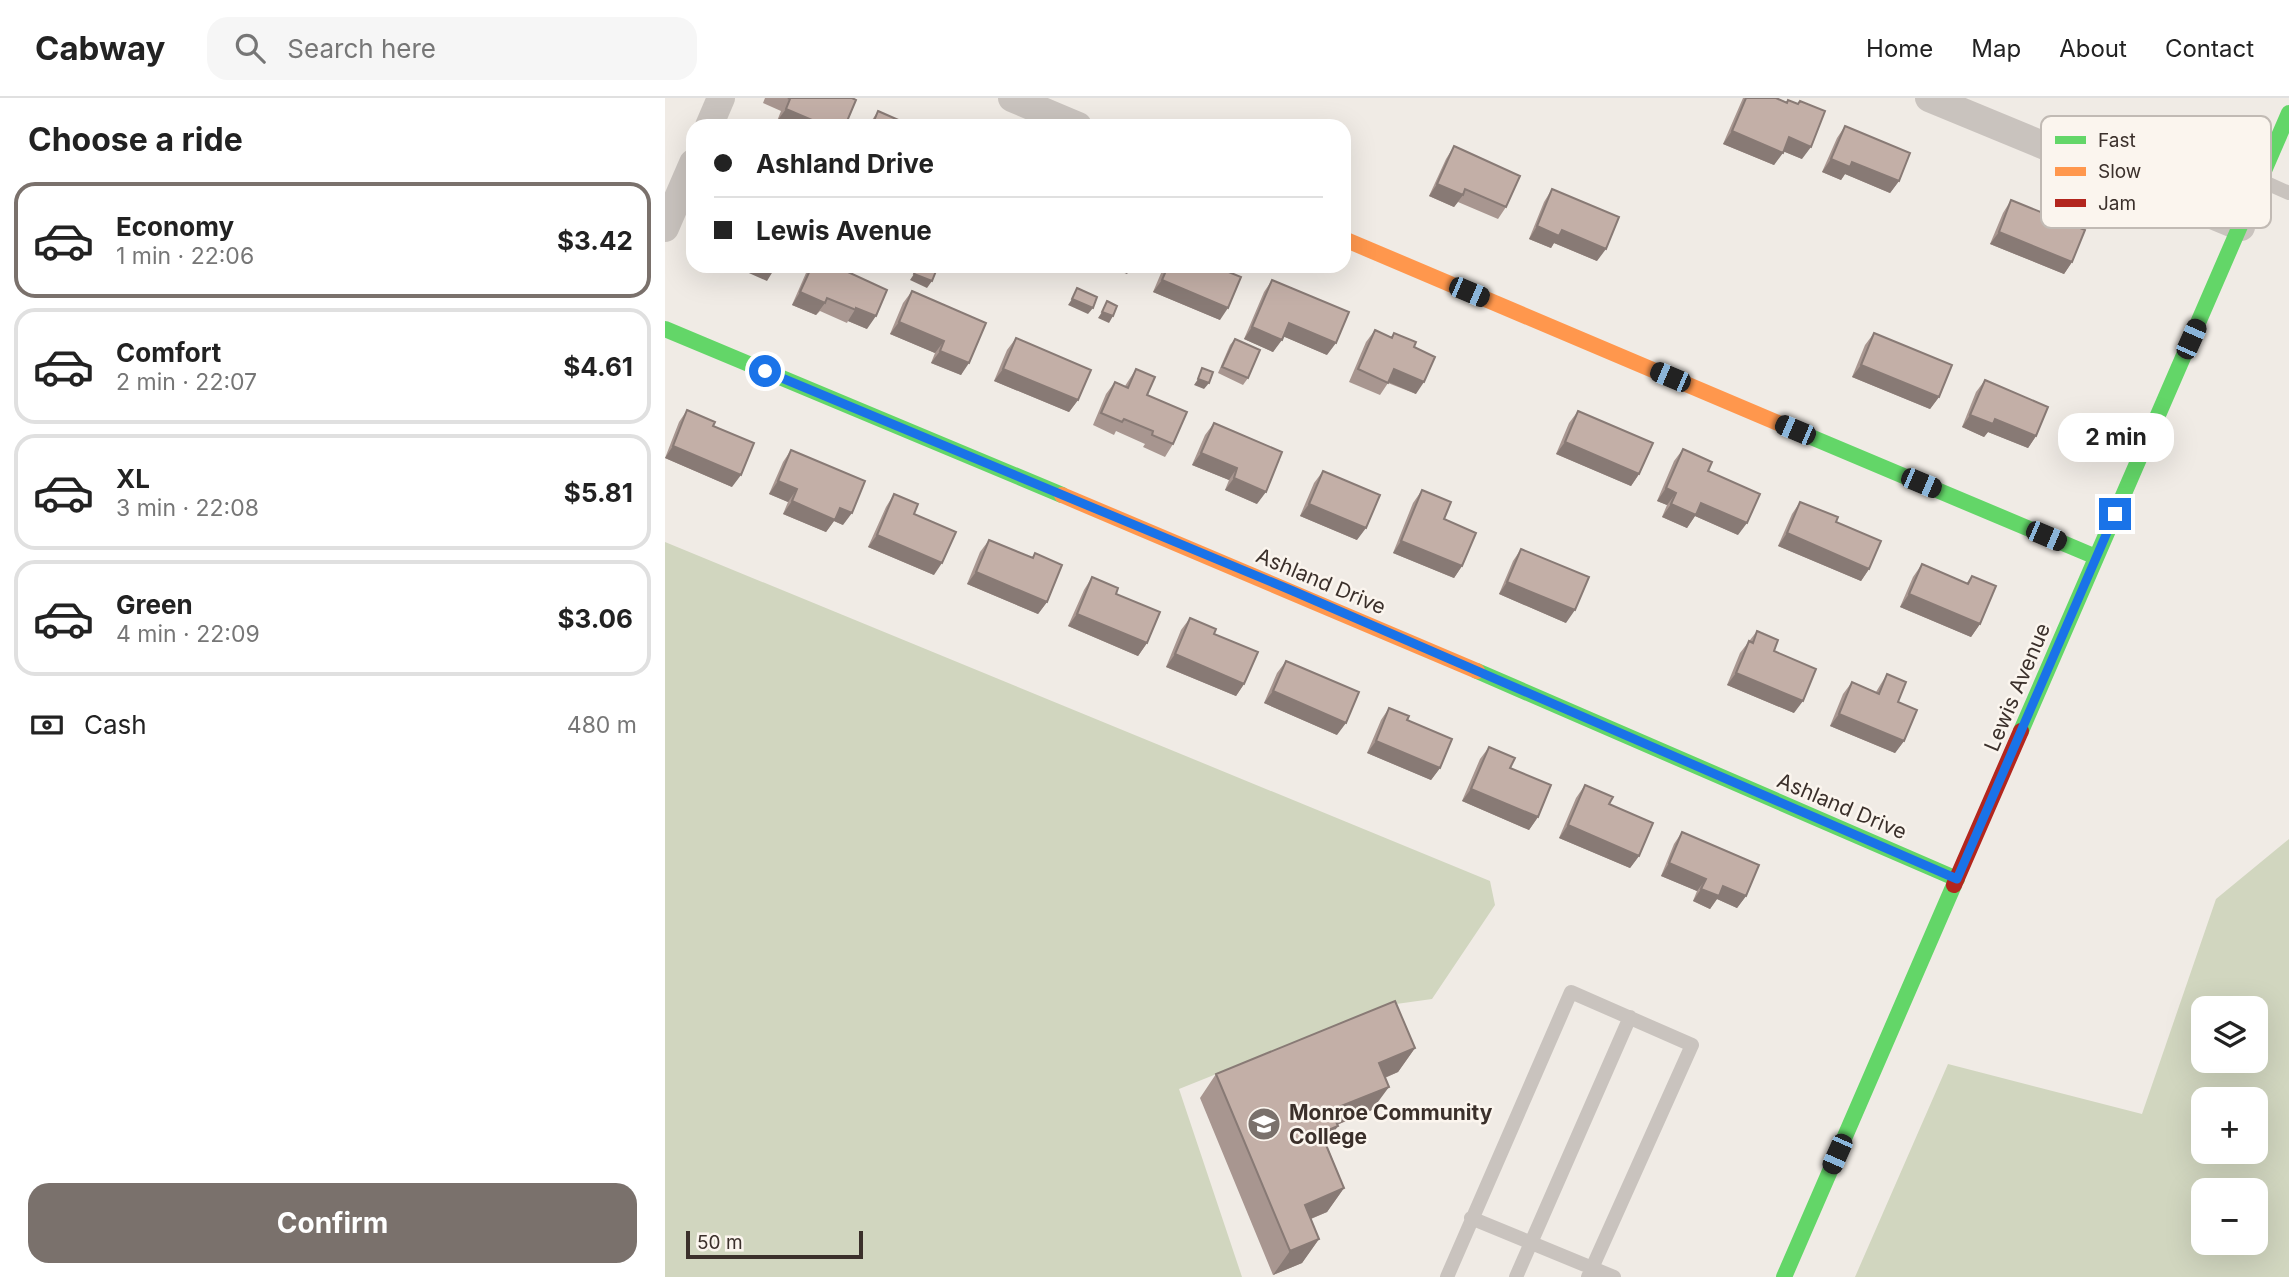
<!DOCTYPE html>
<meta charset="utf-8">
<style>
:root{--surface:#fff;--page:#f6f6f6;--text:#222;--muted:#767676;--line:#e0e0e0;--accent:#7a716c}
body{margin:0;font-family:Inter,sans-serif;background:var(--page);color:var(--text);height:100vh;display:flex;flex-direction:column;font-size:26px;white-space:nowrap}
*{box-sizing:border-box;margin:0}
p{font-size:23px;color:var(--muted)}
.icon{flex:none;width:38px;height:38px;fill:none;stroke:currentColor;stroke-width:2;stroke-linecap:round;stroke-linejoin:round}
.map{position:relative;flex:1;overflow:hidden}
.details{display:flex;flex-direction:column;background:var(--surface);width:665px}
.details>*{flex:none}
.banner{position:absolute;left:21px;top:21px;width:665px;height:154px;border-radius:21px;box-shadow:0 7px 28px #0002;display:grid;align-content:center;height:154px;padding:0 28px;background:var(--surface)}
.tools{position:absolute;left:1526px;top:898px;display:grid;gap:14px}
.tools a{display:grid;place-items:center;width:77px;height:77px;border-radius:14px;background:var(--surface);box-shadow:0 7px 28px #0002;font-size:35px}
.scale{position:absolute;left:21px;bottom:18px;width:177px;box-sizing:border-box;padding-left:7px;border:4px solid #3b302b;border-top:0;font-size:19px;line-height:24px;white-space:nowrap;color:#3b302b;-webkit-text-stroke:5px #fbf5ee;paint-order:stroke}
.end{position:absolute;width:32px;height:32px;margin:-16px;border:9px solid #1a73e8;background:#fff;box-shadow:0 0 0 4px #fff}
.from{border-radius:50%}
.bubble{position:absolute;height:49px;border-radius:21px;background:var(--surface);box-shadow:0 7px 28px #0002;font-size:23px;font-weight:700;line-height:49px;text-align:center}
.car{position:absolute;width:21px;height:42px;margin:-21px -10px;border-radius:9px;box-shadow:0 0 5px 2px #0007;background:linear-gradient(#222 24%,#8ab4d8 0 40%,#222 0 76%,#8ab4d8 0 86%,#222 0)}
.banner b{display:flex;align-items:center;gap:24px;height:66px;font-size:26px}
.banner b+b{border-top:2px solid var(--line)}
.banner i{width:18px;height:18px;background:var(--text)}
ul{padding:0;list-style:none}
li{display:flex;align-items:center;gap:21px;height:116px;margin:0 14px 10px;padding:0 14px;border:4px solid var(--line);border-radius:21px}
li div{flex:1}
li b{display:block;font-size:26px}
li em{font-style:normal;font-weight:700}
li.current{border-color:var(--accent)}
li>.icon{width:63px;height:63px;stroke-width:1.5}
h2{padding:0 28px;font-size:32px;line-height:84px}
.pay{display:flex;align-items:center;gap:18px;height:77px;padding:0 28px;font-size:26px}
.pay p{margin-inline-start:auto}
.primary-button{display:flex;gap:14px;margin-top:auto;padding:14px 28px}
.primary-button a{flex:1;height:80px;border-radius:21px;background:var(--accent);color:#fff;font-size:28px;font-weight:700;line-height:80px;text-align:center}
header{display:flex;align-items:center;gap:42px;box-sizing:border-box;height:98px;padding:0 35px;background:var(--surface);border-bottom:2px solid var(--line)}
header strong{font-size:33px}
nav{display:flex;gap:38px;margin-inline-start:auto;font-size:24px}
.search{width:490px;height:63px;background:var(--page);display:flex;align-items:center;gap:18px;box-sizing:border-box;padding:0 24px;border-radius:21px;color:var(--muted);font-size:26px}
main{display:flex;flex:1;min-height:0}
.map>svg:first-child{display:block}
</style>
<header>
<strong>Cabway</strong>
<div class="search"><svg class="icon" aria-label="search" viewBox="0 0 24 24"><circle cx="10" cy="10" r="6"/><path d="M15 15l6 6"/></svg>Search here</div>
<nav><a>Home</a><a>Map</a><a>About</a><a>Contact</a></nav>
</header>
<main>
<section class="details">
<h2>Choose a ride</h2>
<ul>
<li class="current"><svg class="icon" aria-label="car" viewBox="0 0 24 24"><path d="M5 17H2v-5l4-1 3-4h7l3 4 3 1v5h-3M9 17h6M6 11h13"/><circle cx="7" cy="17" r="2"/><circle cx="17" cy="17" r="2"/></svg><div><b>Economy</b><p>1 min · 22:06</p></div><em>$3.42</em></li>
<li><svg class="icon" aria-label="car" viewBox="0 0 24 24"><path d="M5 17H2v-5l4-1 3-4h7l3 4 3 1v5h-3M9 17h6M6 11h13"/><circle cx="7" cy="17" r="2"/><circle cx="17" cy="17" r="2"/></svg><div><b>Comfort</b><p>2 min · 22:07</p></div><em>$4.61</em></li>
<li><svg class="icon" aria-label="car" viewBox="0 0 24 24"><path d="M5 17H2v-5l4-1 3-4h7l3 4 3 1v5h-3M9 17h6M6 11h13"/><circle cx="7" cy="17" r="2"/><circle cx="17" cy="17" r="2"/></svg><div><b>XL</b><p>3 min · 22:08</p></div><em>$5.81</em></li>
<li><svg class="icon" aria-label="car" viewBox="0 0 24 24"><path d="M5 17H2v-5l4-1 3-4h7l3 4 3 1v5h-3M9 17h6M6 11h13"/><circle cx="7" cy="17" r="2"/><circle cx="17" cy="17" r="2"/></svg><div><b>Green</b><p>4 min · 22:09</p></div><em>$3.06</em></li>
</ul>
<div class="pay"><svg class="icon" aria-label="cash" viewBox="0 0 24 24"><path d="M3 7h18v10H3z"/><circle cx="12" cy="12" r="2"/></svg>Cash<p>480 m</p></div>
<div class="primary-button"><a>Confirm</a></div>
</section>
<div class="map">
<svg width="1624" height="1179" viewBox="0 0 1624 1179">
<rect width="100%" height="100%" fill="#f0ebe5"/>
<path fill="#d1d6bf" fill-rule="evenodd" d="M 0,444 L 825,783 L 830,807 L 767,901 L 724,907 L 514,991 L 577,1179 L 0,1179 Z
M 1624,741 L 1624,1179 L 1190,1179 L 1283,966 L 1477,1016 L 1551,801 ZM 1538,910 L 1591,910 L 1591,962 L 1538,962 ZM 1538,1001 L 1591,1001 L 1591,1054 L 1538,1054 ZM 1538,1092 L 1591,1092 L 1591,1144 L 1538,1144 Z"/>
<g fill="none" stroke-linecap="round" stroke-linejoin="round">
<path stroke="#c9c3be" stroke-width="14" d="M 1597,83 L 1624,95
M 806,1120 L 949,1179
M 782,1179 L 906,894 L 1027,947 L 923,1179
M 851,1179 L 965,919"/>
<path stroke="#c9c3be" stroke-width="28" d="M 347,0 L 413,28
M 1264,0 L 1576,129
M 44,28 L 56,0
M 0,130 L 28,65"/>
<path stroke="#63d668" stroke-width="16" d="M 0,231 L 397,397
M 1127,331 L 1431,459
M 812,573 L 1292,781
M 1356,633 L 1624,15
M 1119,1179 L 1289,787"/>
<path stroke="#ff974d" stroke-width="16" d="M 679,141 L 1127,331
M 397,397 L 812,573"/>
<path stroke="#b3261e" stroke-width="16" d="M 1289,787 L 1356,633"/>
</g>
<path fill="#a89690" d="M 100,0 L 187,0 L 180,28 L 123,28 L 112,23 L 116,13 L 98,5 Z
M 1078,0 L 1111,0 L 1122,4 L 1123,2 L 1133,6 L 1135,3 L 1137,61 L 1118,53 L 1109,67 L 1058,46 Z
M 213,13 L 247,28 L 203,28 Z
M 1180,28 L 1234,83 L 1225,95 L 1180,76 L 1176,82 L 1157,74 L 1172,40 Z
M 789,48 L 841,109 L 833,121 L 793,104 L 789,109 L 764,98 L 781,61 Z
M 887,91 L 932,163 L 889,145 L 886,150 L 864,141 L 879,104 Z
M 1346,102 L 1407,164 L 1399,176 L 1325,146 L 1338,115 Z
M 144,168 L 170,168 L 202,231 L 183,223 L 182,225 L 155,213 L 151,217 L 127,207 Z
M 499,168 L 549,168 L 555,222 L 488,194 Z
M 607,182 L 662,257 L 618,238 L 608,254 L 579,241 L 599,194 Z
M 247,193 L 321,225 L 296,277 L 266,265 L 270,255 L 225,236 L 238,205 Z
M 710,232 L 726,239 L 729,235 L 749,249 L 751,296 L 723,285 L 715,297 L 684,284 L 701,244 Z
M 1209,235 L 1274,299 L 1265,311 L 1187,279 L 1200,247 Z
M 351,240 L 413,302 L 404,314 L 329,283 L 342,252 Z
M 570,241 L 583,280 L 578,287 L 553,275 L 565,247 Z
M 471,271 L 482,297 L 508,346 L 500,359 L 478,349 L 480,346 L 451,333 L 449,337 L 428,327 L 441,296 L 450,284 L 460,288 Z
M 1320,282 L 1371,338 L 1363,350 L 1323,334 L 1319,339 L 1297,329 L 1311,294 Z
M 22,312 L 48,328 L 67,389 L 0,360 L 14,324 Z
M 913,313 L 974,376 L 966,388 L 891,356 L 904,325 Z
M 549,325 L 592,406 L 560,392 L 564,382 L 527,367 L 540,337 Z
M 1018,351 L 1043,373 L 1073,437 L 1030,418 L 1022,430 L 997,419 L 1002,407 L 992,403 L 1009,363 Z
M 126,352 L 178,427 L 169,423 L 161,434 L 118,416 L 123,404 L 104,396 L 118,364 Z
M 658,373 L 692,442 L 635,418 L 649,385 Z
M 757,392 L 779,421 L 797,468 L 789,480 L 728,455 L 748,405 Z
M 229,396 L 249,416 L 269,477 L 203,449 L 221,409 Z
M 1135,404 L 1171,424 L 1204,471 L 1196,483 L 1113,448 L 1127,416 Z
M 324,442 L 367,460 L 370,455 L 382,504 L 373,516 L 302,486 L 315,454 Z
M 856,451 L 901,525 L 834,496 L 848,463 Z
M 1257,466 L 1301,486 L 1307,478 L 1315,526 L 1306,539 L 1235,509 L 1248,479 Z
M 427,479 L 451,496 L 482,545 L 473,558 L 403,528 L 419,492 Z
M 525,520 L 549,536 L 579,586 L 571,598 L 501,569 L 516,532 Z
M 1092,533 L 1109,553 L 1129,615 L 1062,587 L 1075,555 Z
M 621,563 L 672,637 L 599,605 L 612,575 Z
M 1222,576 L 1233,604 L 1239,643 L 1230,655 L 1165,628 L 1178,596 L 1187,584 L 1211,594 L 1214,589 Z
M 724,610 L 742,622 L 775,670 L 766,682 L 702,655 L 716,622 Z
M 824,649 L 845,670 L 873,719 L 864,732 L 797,703 L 815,661 Z
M 920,687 L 944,706 L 974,758 L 965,770 L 894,740 L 911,700 Z
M 1017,734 L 1081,798 L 1072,810 L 1052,801 L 1045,811 L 1028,803 L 1032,793 L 996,778 L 1009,746 Z
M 750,950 L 733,974 L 720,980 L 707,1012 L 672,1027 L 673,1028 L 661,1045 L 679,1090 L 662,1114 L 646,1121 L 654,1141 L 637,1165 L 608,1177 L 535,1000 L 551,976 Z"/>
<path fill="#887a75" d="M 121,11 L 161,28 L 123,28 L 112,23 Z
M 1067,33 L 1118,55 L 1109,67 L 1058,46 Z
M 1124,39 L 1146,49 L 1137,61 L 1115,52 Z
M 1166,61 L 1187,64 L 1234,83 L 1225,95 L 1180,76 L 1176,82 L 1157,74 Z
M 772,86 L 798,97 L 789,109 L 764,98 Z
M 872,128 L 897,132 L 941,151 L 932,163 L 889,145 L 886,150 L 864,141 Z
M 1334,134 L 1407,164 L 1399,176 L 1325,146 Z
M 42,168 L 55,168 L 52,172 Z
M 68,168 L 105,168 L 110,170 L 102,183 Z
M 442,168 L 468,168 L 462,176 Z
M 249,176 L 267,183 L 262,190 L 245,182 Z
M 497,182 L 563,210 L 555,222 L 488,194 Z
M 135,194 L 160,205 L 151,217 L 127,207 Z
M 407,201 L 428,210 L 423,216 L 403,207 Z
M 191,210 L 211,218 L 202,231 L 183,223 Z
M 437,214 L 448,218 L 444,225 L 433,220 Z
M 234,224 L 279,243 L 270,255 L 225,236 Z
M 624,225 L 671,245 L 662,257 L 615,237 Z
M 587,229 L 617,242 L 608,254 L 579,241 Z
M 275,253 L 304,265 L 296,277 L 266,265 Z
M 1196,267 L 1274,299 L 1265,311 L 1187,279 Z
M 338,271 L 413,302 L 404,314 L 329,283 Z
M 729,271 L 759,284 L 751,296 L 721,283 Z
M 533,281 L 544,285 L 539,291 L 529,287 Z
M 1305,317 L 1330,321 L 1371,338 L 1363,350 L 1323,334 L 1319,339 L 1297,329 Z
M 900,344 L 974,376 L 966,388 L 891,356 Z
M 8,348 L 76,377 L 67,389 L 0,360 Z
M 536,355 L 572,370 L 564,382 L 527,367 Z
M 569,380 L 601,394 L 592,406 L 560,392 Z
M 113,383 L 132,391 L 123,404 L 104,396 Z
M 1001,390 L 1011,395 L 1002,407 L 992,403 Z
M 127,403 L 175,410 L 187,415 L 178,427 L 169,423 L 161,434 L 118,416 Z
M 1036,405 L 1082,425 L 1073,437 L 1030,418 L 1022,430 L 997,419 L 1006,406 Z
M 644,406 L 701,430 L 692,442 L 635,418 Z
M 1122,435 L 1204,471 L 1196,483 L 1113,448 Z
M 212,437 L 277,465 L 269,477 L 203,449 Z
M 736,443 L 797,468 L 789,480 L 728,455 Z
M 311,474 L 382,504 L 373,516 L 302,486 Z
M 842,484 L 910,512 L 901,525 L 834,496 Z
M 1244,496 L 1315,526 L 1306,539 L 1235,509 Z
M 412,516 L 482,545 L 473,558 L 403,528 Z
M 510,556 L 579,586 L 571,598 L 501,569 Z
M 1071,575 L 1138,603 L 1129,615 L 1062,587 Z
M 608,593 L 681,625 L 672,637 L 599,605 Z
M 1174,616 L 1239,643 L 1230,655 L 1165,628 Z
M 711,643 L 775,670 L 766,682 L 702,655 Z
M 806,691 L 873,719 L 864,732 L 797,703 Z
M 903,727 L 974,758 L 965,770 L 894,740 Z
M 1004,765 L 1041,781 L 1032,793 L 996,778 Z
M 1058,788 L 1081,798 L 1072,810 L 1052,801 L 1045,811 L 1028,803 L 1036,791 Z
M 750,950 L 733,974 L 697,989 L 714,965 Z
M 724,989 L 707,1012 L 650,1036 L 666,1012 Z
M 673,1028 L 656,1052 L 656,1035 Z
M 679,1090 L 662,1114 L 623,1130 L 640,1107 Z
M 654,1141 L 637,1165 L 608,1177 L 625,1153 Z"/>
<path fill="#c3afa7" stroke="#887a75" stroke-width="2" d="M 123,0 L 187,0 L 191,2 L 180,28 L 161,28 L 121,11 L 125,1 Z
M 1081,0 L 1111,0 L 1122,5 L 1123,2 L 1133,6 L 1135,3 L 1160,13 L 1146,49 L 1124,39 L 1118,55 L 1067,33 Z
M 213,13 L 247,28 L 207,28 Z
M 1180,28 L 1245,55 L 1234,83 L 1187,64 L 1185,69 L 1166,61 Z
M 789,48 L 855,78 L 841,109 L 800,91 L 798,97 L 772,86 Z
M 887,91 L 954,119 L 941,151 L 897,132 L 894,138 L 872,128 Z
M 1346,102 L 1420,132 L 1407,164 L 1334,134 Z
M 147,168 L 170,168 L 222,192 L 211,218 L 191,210 L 191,212 L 162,200 L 160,205 L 135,194 Z
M 252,168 L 273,168 L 267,183 L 249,176 Z
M 503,168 L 549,168 L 576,179 L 563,210 L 497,182 Z
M 607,182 L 684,214 L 671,245 L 624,225 L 617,242 L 587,229 Z
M 412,190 L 432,199 L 428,210 L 407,201 Z
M 247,193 L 321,225 L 304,265 L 275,253 L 279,243 L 234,224 Z
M 442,203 L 452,208 L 448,218 L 437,214 Z
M 710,232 L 727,240 L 729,235 L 751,244 L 749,249 L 770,259 L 759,284 L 729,271 L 723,285 L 693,271 Z
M 1209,235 L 1287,267 L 1274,299 L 1196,267 Z
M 351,240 L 426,272 L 413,302 L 338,271 Z
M 570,241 L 595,252 L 583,280 L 557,269 Z
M 537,270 L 548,274 L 544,285 L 533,281 Z
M 471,271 L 490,279 L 482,297 L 522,314 L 508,346 L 487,337 L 488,333 L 459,321 L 457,324 L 436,315 L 450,284 L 463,290 Z
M 1320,282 L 1383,309 L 1371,338 L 1330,321 L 1328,326 L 1305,317 Z
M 22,312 L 50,324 L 48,328 L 89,345 L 76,377 L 8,348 Z
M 913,313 L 988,345 L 974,376 L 900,344 Z
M 549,325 L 617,354 L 601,394 L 569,380 L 572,370 L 536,355 Z
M 1018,351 L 1047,364 L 1043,373 L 1095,396 L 1082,425 L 1036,405 L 1031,417 L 1006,406 L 1011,395 L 1001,390 Z
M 126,352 L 200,383 L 187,415 L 175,410 L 170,422 L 127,403 L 132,391 L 113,383 Z
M 658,373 L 715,397 L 701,430 L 644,406 Z
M 757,392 L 786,404 L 779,421 L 811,435 L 797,468 L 736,443 Z
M 229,396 L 253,406 L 249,416 L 291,434 L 277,465 L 212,437 Z
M 1135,404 L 1173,419 L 1171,424 L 1216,443 L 1204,471 L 1122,435 Z
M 324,442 L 368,460 L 370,455 L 397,467 L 382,504 L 311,474 Z
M 856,451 L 924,479 L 910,512 L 842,484 Z
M 1257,466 L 1303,486 L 1307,478 L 1331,488 L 1315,526 L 1244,496 Z
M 427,479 L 453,490 L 451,496 L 495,514 L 482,545 L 412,516 Z
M 525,520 L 551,531 L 549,536 L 593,554 L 579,586 L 510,556 Z
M 1092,533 L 1113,542 L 1109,553 L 1151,571 L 1138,603 L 1071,575 L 1084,543 L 1088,545 Z
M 621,563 L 694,594 L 681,625 L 608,593 Z
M 1222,576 L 1241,584 L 1233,604 L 1252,612 L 1239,643 L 1174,616 L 1187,584 L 1214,596 Z
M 724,610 L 744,618 L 742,622 L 787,641 L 775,670 L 711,643 Z
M 824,649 L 850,660 L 845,670 L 886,687 L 873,719 L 806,691 Z
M 920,687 L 948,699 L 944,706 L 988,725 L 974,758 L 903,727 Z
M 1017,734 L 1094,767 L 1081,798 L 1058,788 L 1054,798 L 1036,791 L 1041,781 L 1004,765 Z
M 730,903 L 750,950 L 714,965 L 724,989 L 666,1012 L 673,1028 L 656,1035 L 679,1090 L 640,1107 L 654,1141 L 625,1153 L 551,976 Z"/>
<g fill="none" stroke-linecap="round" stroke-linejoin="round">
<path stroke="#1a73e8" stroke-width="9" d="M 100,273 L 628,493 L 1292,781 L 1450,416"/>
</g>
<defs>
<symbol id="university-disc" viewBox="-11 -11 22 22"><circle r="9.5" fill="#7a716c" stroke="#fbf5ee"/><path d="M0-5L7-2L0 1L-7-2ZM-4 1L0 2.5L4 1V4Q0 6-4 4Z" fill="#fff"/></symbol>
</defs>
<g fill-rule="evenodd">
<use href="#university-disc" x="580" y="1007" width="38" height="38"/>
</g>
<g text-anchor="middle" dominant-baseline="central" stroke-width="5" stroke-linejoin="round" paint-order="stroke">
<g font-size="21" fill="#3b302b" stroke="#fbf5ee">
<text transform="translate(656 483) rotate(23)">Ashland Drive</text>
<text transform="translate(1352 589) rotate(-67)">Lewis Avenue</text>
<text transform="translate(1177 708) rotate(23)">Ashland Drive</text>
</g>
<g font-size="21" font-weight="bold" fill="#3b302b" stroke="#fbf5ee" text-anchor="start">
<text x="624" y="1014">Monroe Community<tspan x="624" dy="24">College</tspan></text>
</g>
</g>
<rect x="1376" y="18" width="230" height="112" rx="10" fill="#fbf5ee" stroke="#c1bab4" stroke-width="2"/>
<rect x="1390" y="38" width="31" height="8" fill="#63d668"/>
<rect x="1390" y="69" width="31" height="9" fill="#ff974d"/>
<rect x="1390" y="101" width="31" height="8" fill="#b3261e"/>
<g font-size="19" fill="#3b302b">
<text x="1433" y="49">Fast</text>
<text x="1433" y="80">Slow</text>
<text x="1433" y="112">Jam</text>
</g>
</svg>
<div class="tools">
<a><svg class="icon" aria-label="layers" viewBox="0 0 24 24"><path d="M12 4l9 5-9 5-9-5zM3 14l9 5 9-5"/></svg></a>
<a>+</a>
<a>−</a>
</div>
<div class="scale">50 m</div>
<i class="end from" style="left:100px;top:273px"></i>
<i class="end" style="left:1450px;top:416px"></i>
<div class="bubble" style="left:1393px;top:315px;width:116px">2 min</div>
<i class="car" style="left:804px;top:194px;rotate:113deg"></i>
<i class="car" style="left:1526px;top:241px;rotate:24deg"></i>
<i class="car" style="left:1005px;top:279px;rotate:293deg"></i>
<i class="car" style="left:1130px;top:332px;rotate:293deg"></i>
<i class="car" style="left:1256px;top:385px;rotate:113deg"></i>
<i class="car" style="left:1381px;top:438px;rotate:113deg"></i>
<i class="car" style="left:1172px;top:1056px;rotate:204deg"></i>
<div class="banner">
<b><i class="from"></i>Ashland Drive</b>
<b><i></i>Lewis Avenue</b>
</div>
</div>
</main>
